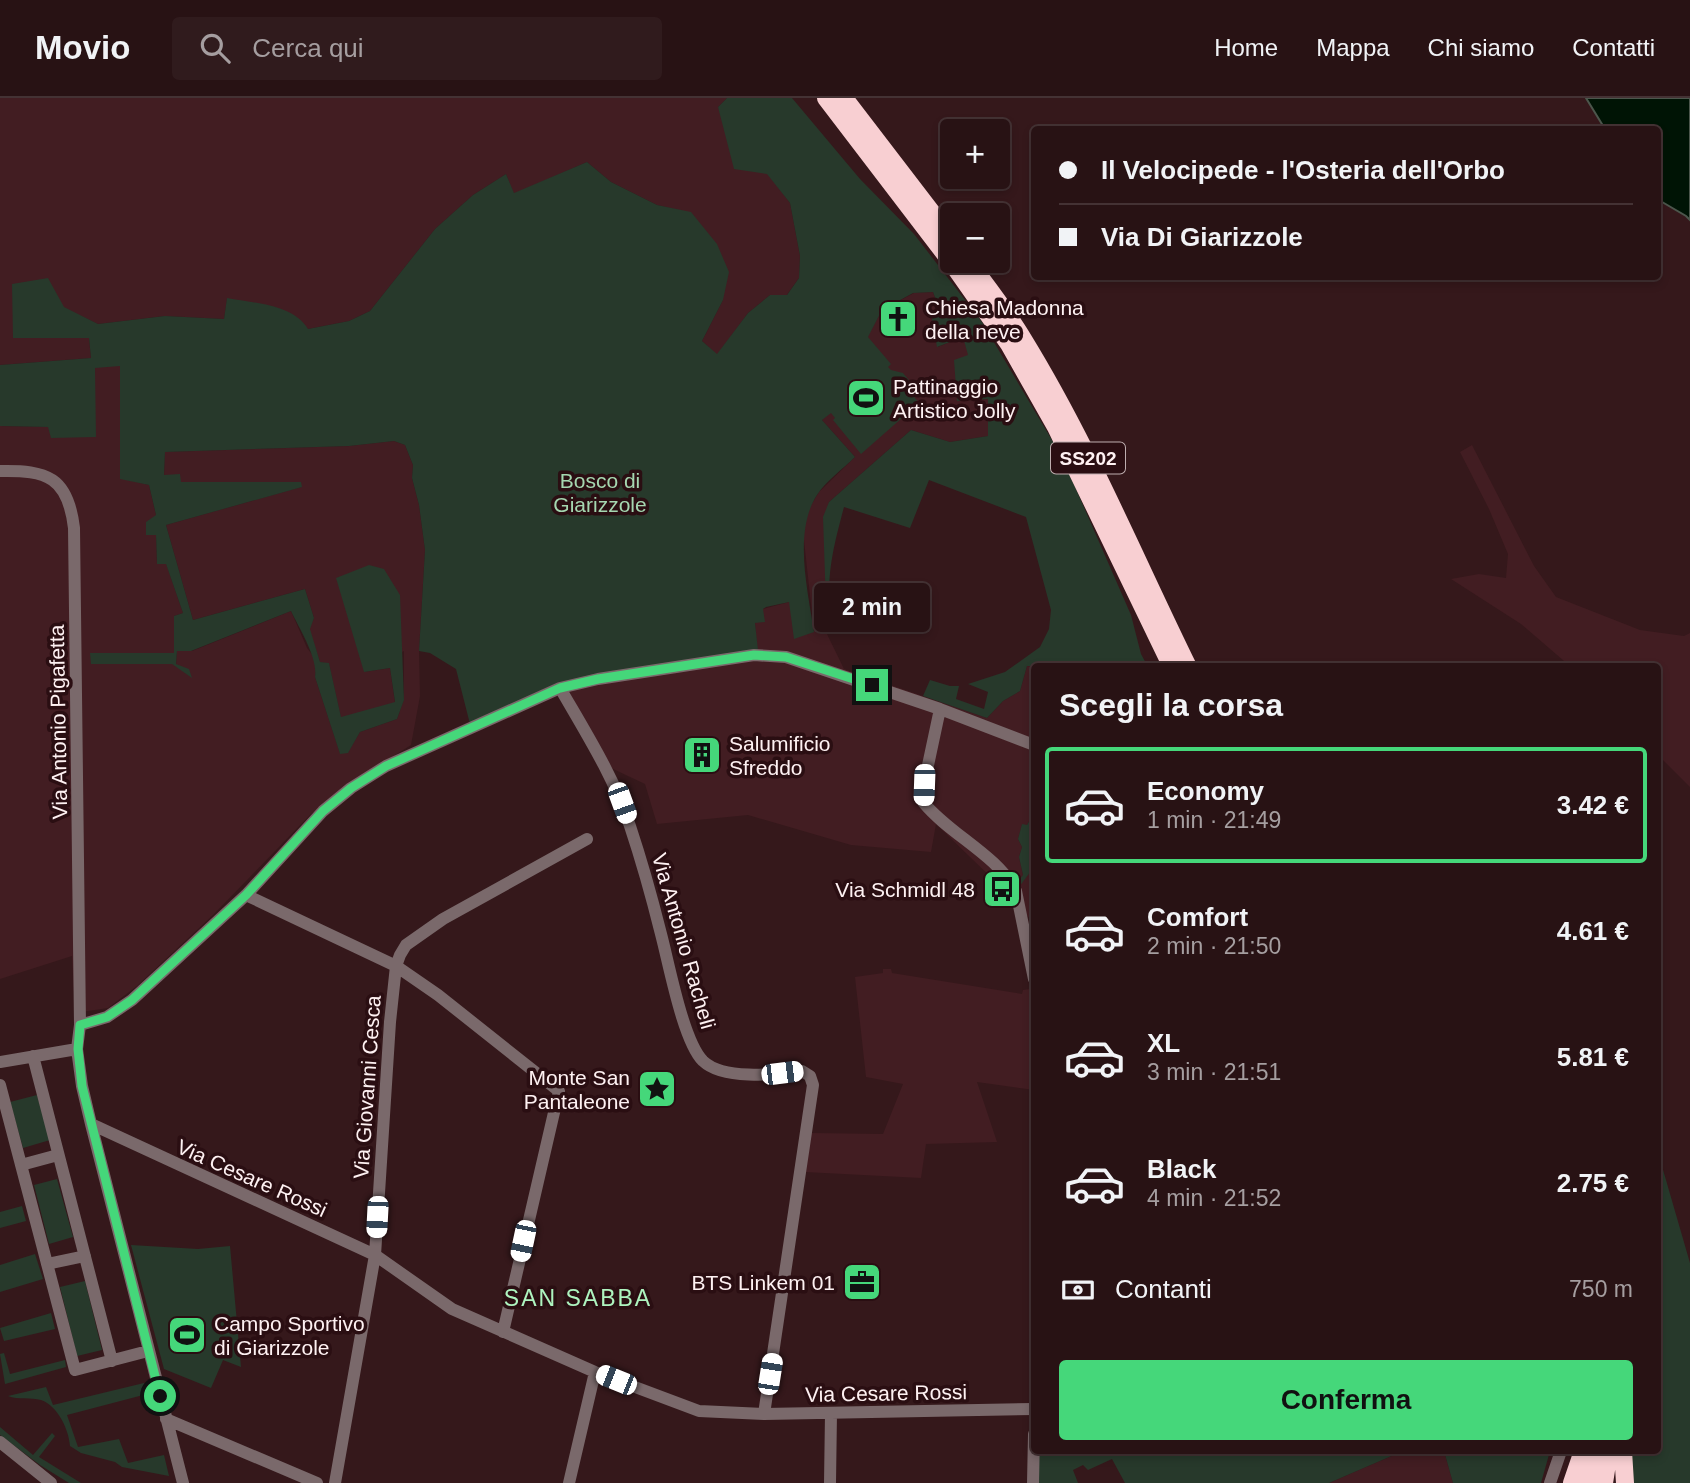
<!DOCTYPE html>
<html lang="it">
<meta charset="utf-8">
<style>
:root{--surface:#281214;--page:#301b1d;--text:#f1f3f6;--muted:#a59ea0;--line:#443234;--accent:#45d77a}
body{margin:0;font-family:Arial,sans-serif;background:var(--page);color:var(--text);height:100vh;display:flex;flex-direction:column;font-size:26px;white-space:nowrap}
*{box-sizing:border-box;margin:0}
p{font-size:23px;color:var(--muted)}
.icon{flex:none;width:38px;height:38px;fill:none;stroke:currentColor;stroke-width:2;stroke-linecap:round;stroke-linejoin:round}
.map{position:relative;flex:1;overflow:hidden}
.panel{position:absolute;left:1031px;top:565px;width:630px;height:791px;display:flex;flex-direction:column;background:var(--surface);border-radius:7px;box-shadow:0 4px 10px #0003,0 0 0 2px var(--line)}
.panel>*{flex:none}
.guide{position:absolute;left:1031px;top:28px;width:630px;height:154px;border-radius:7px;box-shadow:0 4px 10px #0003,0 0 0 2px var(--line);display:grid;align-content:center;height:154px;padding:0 28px;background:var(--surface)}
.fabs{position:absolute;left:940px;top:21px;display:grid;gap:14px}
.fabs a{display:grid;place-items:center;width:70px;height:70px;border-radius:7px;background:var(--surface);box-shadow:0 4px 10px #0003,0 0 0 2px var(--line);font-size:35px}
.end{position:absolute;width:32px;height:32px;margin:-16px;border:9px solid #45d77a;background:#111;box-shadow:0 0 0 4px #111}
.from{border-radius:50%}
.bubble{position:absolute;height:49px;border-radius:7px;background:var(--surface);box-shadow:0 4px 10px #0003,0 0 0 2px var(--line);font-size:23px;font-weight:600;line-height:49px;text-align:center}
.car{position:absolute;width:21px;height:42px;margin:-21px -10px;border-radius:9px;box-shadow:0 0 5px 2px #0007;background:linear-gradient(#fff 24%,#345 0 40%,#fff 0 76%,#345 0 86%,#fff 0)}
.guide b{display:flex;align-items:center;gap:24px;height:66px;font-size:26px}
.guide b+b{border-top:2px solid var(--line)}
.guide i{width:18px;height:18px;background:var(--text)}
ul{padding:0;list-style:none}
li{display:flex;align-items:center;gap:21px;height:116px;margin:0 14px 10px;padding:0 14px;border:4px solid transparent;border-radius:7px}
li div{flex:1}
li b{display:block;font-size:26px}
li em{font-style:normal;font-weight:600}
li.selected{border-color:var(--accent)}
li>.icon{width:63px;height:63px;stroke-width:1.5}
h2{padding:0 28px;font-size:32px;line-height:84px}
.pay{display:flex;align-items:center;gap:18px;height:77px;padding:0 28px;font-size:26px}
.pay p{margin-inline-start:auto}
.action{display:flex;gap:14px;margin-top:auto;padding:14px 28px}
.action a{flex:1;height:80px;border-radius:7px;background:var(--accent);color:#111;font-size:28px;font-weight:600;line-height:80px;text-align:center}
header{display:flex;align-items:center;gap:42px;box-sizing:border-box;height:98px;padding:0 35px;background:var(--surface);border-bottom:2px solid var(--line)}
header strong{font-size:33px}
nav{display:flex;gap:38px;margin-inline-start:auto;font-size:24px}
.search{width:490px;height:63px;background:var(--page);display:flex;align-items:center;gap:18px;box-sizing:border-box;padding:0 24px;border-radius:7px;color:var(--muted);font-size:26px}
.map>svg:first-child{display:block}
</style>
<header>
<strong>Movio</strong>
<div class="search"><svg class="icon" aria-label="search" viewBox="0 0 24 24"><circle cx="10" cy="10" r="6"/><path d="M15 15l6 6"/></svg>Cerca qui</div>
<nav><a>Home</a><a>Mappa</a><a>Chi siamo</a><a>Contatti</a></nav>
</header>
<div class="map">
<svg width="1690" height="1385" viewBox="0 0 1690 1385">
<rect width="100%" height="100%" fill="#35181b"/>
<path fill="#421d22" d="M 0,0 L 727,0 L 718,9 L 790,105 L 800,158 L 799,180 L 786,198 L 770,197 L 748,215 L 717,257 L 702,243 L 723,202 L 691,115 L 657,107 L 611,84 L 587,64 L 514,96 L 506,76 L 473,97 L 435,131 L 370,213 L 349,223 L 308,231 L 227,201 L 224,221 L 165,218 L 98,226 L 12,186 L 89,240 L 91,260 L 0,267 Z
M 933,194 L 940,214 L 938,249 L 963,238 L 969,257 L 957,303 L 989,301 L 988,338 L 950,344 L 911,332 L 829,404 L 827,536 L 844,571 L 987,620 L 1003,603 L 1020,593 L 1027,568 L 1034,569 L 1034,715 L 1027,727 L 1022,727 L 1018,741 L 1022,749 L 1019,759 L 1023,777 L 1034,773 L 1034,825 L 1003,791 L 936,726 L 931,754 L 851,747 L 748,717 L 657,726 L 645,686 L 609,669 L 564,584 L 757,552 L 755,525 L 763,511 L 789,504 L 814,534 L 803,433 L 808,412 L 819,394 L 855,359 L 822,322 L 882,212 L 914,195 Z
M 121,267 L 120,380 L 149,387 L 156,417 L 147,437 L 156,437 L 157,465 L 166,465 L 183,515 L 174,518 L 174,555 L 91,555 L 91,566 L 176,566 L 177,553 L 192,553 L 291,513 L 307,550 L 314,559 L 317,570 L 315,579 L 340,655 L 348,654 L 360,634 L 397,621 L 404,601 L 404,553 L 364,574 L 390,570 L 395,605 L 341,620 L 329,566 L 320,564 L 309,531 L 314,520 L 305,491 L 193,522 L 166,427 L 301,389 L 181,384 L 164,377 L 165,354 L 349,348 L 394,343 L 405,347 L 413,367 L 412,380 L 419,407 L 425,452 L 419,553 L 420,598 L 411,647 L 345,689 L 310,717 L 213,817 L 137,888 L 108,910 L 75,915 L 72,858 L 0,881 L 0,328 L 48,329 L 95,269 Z
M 1472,347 L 1534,468 L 1556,499 L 1640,532 L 1684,538 L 1690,535 L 1690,689 L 1657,656 L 1657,569 L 1571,569 L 1521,526 L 1451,481 L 1479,476 L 1506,480 L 1508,456 L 1489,411 L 1460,354 Z
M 883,871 L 891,871 L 892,875 L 1022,896 L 1023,892 L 1030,891 L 1034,923 L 1034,992 L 977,984 L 997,1044 L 926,1046 L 921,1080 L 805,1074 L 811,1035 L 883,1036 L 903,986 L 866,979 L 855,879 L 883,875 Z
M 1403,1353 L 1444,1353 L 1453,1385 L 1329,1385 Z"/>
<path fill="#27392b" d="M 727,0 L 792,0 L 860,81 L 914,136 L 982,224 L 1062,359 L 1131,517 L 1141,556 L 1148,569 L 1027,568 L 1020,593 L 1003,603 L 987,620 L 923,598 L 930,582 L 950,588 L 959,588 L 956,601 L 984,611 L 988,594 L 968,586 L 1005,574 L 1040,549 L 1049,531 L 1051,512 L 1026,419 L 929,382 L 910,430 L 844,409 C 837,436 821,490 835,516 L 827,536 L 823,419 L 829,404 L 911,332 L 950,344 L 988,338 L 988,301 L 957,303 L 954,262 L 968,257 L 963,239 L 937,249 L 931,216 L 940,213 L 933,194 L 913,195 L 882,212 L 868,239 L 891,266 L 888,269 L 891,272 L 903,275 L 918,293 L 910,294 L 919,305 L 861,356 L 833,322 L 835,320 L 831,315 L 822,322 L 855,359 C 843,371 826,383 817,397 C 793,434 808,493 814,534 L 794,541 L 789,504 L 766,509 L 763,511 L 765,524 L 755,525 L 758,552 L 557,585 L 470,626 L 456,571 L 430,555 L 419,553 L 425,452 L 419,407 L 412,380 L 413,367 L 405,347 L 394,343 L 349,348 L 165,354 L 164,377 L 180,376 L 181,384 L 301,384 L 302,389 L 166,427 L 193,522 L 305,491 L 314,520 L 310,531 L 320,564 L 329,565 L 341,619 L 395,604 L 390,570 L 364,574 L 336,480 L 369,467 L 384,471 L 400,497 L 404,602 L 397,621 L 360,634 L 348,655 L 340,656 L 315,579 C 318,560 300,532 291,513 L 191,553 L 177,553 L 176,566 L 189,571 L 192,580 L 172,566 L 91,566 L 90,555 L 174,555 L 174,518 L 183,515 L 166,466 L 157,466 L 156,437 L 146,437 L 146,424 L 156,417 L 149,387 L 120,381 L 120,268 L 95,270 L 96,339 L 51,340 L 48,329 L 0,328 L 0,267 L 91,260 L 89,240 L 13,240 L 12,186 L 48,180 L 64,209 L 98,226 L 165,218 L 224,221 L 227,200 C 253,205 293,206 308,231 L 349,223 L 370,213 L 435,131 L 473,97 L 506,76 L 514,95 L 587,64 L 611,84 L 657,107 L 691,114 L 717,146 L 729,174 L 723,202 L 702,243 L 717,256 L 748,215 L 770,197 L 787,197 L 799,180 L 800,158 L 790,105 L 767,76 L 734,71 L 718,9 Z
M 1034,715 L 1034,773 L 1031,773 L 1019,789 L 1016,786 L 1023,777 L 1019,759 L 1022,749 L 1018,741 L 1022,726 L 1027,727 Z
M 37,997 L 50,1042 L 23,1050 L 10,1004 Z
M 1657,1051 L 1690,1165 L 1690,1385 L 1632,1385 L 1631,1353 L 1657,1353 Z
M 57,1081 L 73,1139 L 49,1146 L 34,1087 Z
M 22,1108 L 26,1123 L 0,1130 L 0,1114 Z
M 131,1147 L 198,1151 L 230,1148 L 241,1269 L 223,1262 L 211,1290 L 164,1271 Z
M 35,1156 L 43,1181 L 0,1194 L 0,1167 Z
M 85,1183 L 102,1252 L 77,1258 L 60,1189 Z
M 51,1215 L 55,1231 L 4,1243 L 0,1230 Z
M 4,1255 L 10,1276 L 65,1262 L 66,1269 L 5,1286 L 0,1256 Z
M 144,1285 L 147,1296 L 67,1317 L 78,1349 L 119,1341 L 128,1365 L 164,1357 L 169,1378 L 122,1369 L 115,1364 L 81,1355 L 70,1348 C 69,1332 58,1308 41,1302 C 31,1299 18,1302 8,1298 L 46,1289 L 53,1307 Z
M 0,1329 L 33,1357 L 52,1335 L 55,1338 L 39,1359 L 81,1385 L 69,1385 L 40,1367 L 0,1337 Z
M 1039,1353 L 1403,1353 L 1329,1385 L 1125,1385 L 1112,1361 L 1088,1372 L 1083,1367 L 1073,1372 L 1078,1385 L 1038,1385 Z
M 1444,1353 L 1550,1353 L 1541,1385 L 1453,1385 Z"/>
<path fill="#001405" stroke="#4c564c" stroke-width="2" d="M 1586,0 L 1690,0 L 1690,122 L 1686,118 L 1657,101 L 1657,32 L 1605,31 Z"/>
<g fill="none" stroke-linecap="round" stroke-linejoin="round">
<path stroke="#7a696b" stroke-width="12" d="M 0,373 C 47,372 68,379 74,430 L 80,927
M 560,590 C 586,635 614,679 630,728 C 642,764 652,800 661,836 C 669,866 683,943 703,963 C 724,983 776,976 802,973 L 810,978 L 813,987 L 764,1316
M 940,611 L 924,686 L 923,704 C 950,737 996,756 1016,793 L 1034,881
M 246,797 L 396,868 L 438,897 L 559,993 L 503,1234
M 77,951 L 82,988 L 91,1026 L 183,1385
M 33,958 L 112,1263
M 0,964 L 77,951 L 80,927 L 107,919 L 132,902 L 246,797 L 323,713 L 351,690 L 386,668 L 560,590 L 598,581 L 754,557 L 786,559 L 940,611 L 1034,647
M 0,987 L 75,1272 L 148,1253
M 91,1026 L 375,1157 L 452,1211 L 595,1274 L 699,1313 L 764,1316 L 1034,1311
M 21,1067 L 58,1057
M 47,1166 L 85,1158
M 166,1321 L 317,1385
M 0,1344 L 51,1385
M 335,1385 L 375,1157 L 390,924 L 396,868 L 400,857 L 406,847 L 443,821 L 587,741
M 569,1385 L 595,1274
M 830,1385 L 831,1315
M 1033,1385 L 1034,1336
M 1550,1385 L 1561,1353"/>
<path stroke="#f8cfd2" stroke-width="18" d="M 826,0 L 952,165 L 1009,246 L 1056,329 L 1172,569
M 844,0 L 952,141
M 968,163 C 987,189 1007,214 1023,241 C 1087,345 1134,459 1188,569
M 1623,1353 L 1625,1385
M 1572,1385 L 1583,1353
M 1588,1385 L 1594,1353
M 1604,1385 L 1609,1353"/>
</g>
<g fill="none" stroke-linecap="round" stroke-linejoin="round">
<path stroke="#45d77a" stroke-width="9" d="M 160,1298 L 82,988 L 78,951 L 80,927 L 107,919 L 132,902 L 246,797 L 323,713 L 351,690 L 386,668 L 560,590 L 598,581 L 754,557 L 786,559 L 872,587"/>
</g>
<defs>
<symbol id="church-square" viewBox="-11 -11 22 22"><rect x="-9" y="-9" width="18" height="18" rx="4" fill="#45d77a" stroke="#2a0e12"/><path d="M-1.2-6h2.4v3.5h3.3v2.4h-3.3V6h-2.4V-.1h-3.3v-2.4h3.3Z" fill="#111"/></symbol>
<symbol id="stadium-square" viewBox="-11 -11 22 22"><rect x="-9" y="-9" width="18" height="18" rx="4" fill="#45d77a" stroke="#2a0e12"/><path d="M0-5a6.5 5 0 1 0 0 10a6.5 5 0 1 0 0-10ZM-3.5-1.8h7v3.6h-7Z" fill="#111"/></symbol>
<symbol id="building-square" viewBox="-11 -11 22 22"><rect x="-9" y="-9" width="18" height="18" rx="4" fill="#45d77a" stroke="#2a0e12"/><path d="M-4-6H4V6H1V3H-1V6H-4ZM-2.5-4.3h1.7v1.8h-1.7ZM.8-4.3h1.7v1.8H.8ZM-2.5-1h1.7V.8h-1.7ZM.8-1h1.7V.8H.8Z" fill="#111"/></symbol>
<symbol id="bus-square" viewBox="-11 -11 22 22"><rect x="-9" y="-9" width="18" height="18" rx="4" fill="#45d77a" stroke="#2a0e12"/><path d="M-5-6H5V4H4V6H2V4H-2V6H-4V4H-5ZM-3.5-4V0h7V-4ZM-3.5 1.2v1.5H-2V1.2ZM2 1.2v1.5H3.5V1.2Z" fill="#111"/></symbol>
<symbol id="sight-square" viewBox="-11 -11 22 22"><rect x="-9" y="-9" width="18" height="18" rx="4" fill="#45d77a" stroke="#2a0e12"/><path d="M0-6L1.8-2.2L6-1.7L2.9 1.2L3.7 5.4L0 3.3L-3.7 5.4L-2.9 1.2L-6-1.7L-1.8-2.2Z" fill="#111"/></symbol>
<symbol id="office-square" viewBox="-11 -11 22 22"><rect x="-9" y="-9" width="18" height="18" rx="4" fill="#45d77a" stroke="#2a0e12"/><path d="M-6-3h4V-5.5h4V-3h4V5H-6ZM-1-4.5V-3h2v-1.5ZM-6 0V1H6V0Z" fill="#111"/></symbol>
</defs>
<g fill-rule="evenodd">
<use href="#church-square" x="876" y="199" width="44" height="44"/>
<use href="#stadium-square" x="844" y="278" width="44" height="44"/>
<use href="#building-square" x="680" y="635" width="44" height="44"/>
<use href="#bus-square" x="980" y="769" width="44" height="44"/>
<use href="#sight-square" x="635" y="969" width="44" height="44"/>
<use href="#office-square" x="840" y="1162" width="44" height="44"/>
<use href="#stadium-square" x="165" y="1215" width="44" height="44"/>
</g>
<g text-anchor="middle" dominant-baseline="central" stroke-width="7" stroke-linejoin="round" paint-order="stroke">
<rect fill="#2a0e12" stroke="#beadaf" stroke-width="2" x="1051" y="344.5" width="74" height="31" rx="5"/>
<g font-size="19" font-weight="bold" fill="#fef1f2">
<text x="1088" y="360">SS202</text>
</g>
<g font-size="21" fill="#fef1f2" stroke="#2a0e12" text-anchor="start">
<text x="925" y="209">Chiesa Madonna<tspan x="925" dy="24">della neve</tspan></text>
<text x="893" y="288">Pattinaggio<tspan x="893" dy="24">Artistico Jolly</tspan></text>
<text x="729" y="645">Salumificio<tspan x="729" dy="24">Sfreddo</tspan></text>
<text x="975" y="791" text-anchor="end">Via Schmidl 48</text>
<text x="630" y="979" text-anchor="end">Monte San<tspan x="630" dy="24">Pantaleone</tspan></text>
<text x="835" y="1184" text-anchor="end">BTS Linkem 01</text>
<text x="214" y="1225">Campo Sportivo<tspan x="214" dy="24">di Giarizzole</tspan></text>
</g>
<g font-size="21" fill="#a5d7b0" stroke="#2a0e12">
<text x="600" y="382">Bosco di<tspan x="600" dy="24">Giarizzole</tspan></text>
</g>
<g font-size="21" fill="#fef1f2" stroke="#2a0e12">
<text transform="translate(58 624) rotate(-91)">Via Antonio Pigafetta</text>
<text transform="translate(684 843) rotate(74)">Via Antonio Racheli</text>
<text transform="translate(367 989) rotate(-86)">Via Giovanni Cesca</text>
<text transform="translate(252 1080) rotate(24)">Via Cesare Rossi</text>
<text transform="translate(886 1295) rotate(-1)">Via Cesare Rossi</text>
</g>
<g font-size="23" letter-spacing="2" fill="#aef4bf" stroke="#2a0e12">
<text x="578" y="1200">SAN SABBA</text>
</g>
</g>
</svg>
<div class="fabs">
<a>+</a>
<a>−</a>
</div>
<i class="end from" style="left:160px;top:1298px"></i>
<i class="end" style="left:872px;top:587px"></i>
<div class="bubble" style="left:814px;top:485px;width:116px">2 min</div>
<i class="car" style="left:924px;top:687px;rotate:182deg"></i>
<i class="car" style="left:622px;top:705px;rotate:160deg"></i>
<i class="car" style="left:782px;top:975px;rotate:83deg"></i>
<i class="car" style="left:377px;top:1119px;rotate:183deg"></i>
<i class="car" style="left:523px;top:1143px;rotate:192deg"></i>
<i class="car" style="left:770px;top:1276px;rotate:9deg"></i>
<i class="car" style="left:616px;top:1282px;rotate:292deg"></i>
<div class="guide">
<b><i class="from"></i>Il Velocipede - l'Osteria dell'Orbo</b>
<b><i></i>Via Di Giarizzole</b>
</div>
<section class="panel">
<h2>Scegli la corsa</h2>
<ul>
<li class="selected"><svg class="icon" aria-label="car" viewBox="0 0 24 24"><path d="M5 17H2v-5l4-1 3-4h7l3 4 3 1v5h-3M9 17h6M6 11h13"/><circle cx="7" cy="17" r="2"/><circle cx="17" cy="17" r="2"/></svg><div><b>Economy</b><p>1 min · 21:49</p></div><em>3.42 €</em></li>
<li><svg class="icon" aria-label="car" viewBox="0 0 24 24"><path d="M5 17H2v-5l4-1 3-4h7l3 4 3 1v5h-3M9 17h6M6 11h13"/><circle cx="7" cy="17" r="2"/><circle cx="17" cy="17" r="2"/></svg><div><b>Comfort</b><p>2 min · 21:50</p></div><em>4.61 €</em></li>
<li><svg class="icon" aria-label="car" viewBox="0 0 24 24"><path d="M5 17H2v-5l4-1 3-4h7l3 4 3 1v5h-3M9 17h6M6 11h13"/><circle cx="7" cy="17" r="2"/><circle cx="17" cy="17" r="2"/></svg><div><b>XL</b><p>3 min · 21:51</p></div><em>5.81 €</em></li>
<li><svg class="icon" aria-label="car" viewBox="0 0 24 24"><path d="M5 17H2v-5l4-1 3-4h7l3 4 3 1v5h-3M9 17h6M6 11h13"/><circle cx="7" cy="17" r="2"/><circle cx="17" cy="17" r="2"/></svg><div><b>Black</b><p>4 min · 21:52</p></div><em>2.75 €</em></li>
</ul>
<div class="pay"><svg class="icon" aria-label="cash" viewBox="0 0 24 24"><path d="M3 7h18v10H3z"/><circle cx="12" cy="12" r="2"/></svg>Contanti<p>750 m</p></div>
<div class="action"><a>Conferma</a></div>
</section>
</div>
